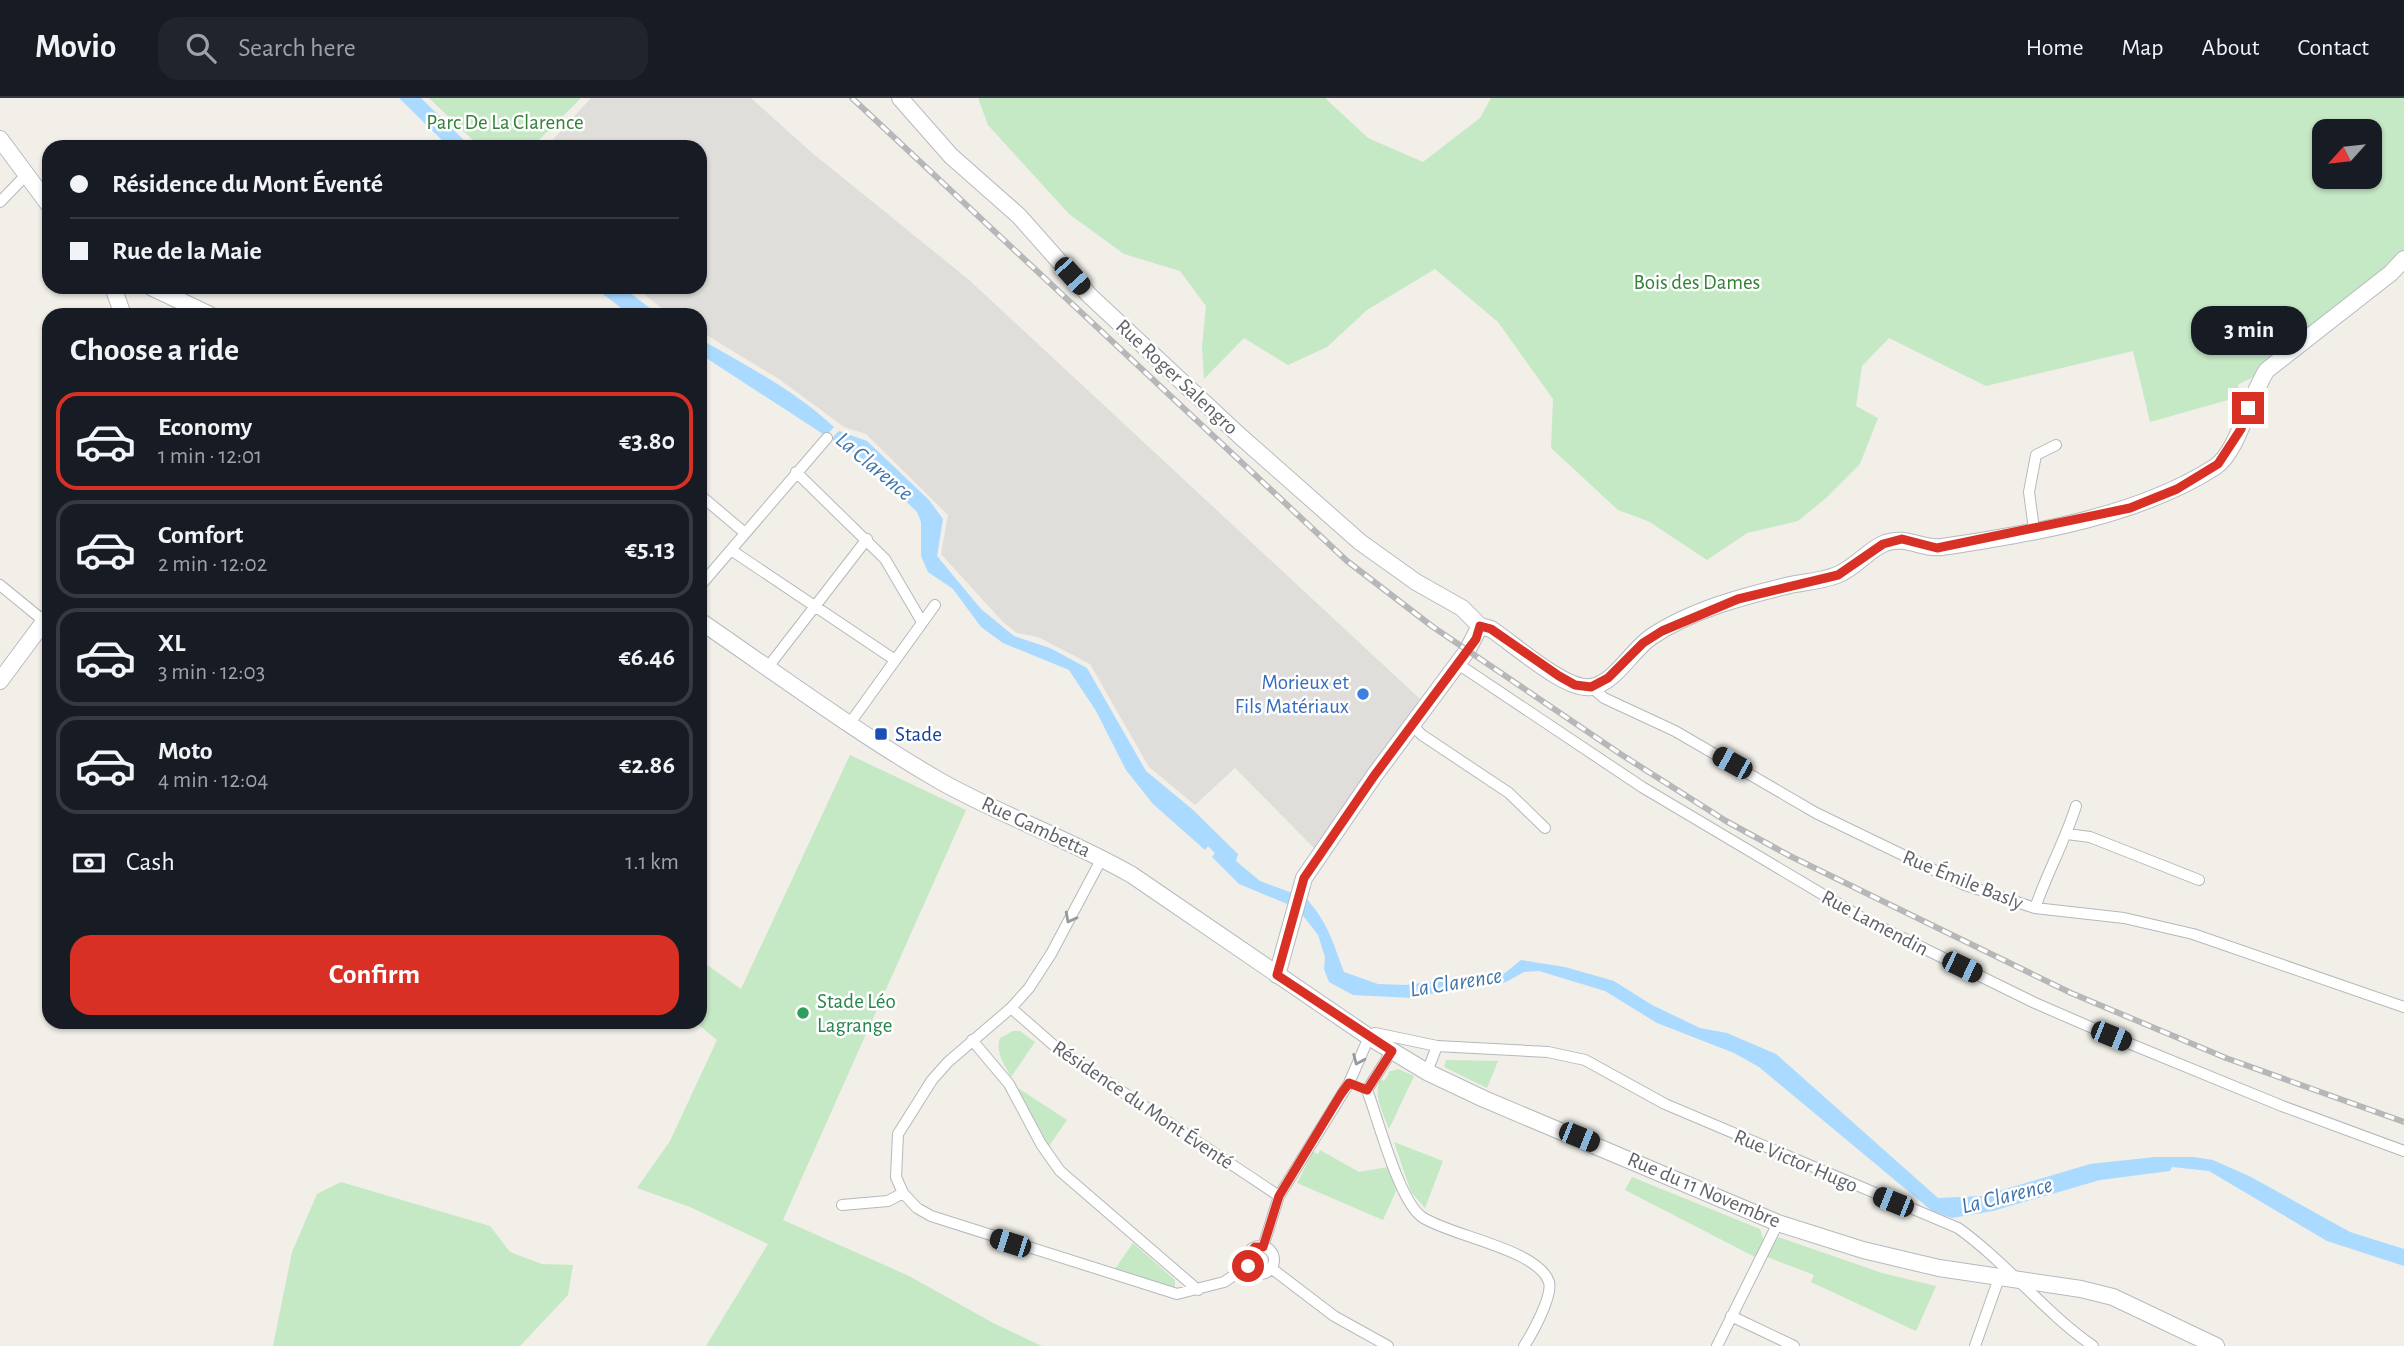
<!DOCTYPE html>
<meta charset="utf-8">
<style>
:root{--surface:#171b24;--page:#20242c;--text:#f1f3f6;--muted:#9ea1a6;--line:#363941;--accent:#d93025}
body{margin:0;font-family:"Alegreya Sans",sans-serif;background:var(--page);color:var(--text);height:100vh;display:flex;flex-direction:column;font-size:26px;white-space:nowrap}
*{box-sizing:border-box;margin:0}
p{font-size:23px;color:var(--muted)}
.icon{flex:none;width:38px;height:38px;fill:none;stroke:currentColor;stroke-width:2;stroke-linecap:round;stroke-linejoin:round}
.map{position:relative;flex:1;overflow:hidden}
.details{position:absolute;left:42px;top:210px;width:665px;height:721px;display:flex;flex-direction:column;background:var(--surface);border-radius:21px;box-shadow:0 2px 5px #0004}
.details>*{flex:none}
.guide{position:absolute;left:42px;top:42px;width:665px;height:154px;border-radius:21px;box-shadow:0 2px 5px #0004;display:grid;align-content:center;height:154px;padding:0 28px;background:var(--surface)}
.needle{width:46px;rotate:243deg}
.buttons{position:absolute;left:2312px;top:21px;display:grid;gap:14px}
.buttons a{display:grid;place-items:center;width:70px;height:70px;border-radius:14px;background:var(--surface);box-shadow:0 2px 5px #0004;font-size:35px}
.end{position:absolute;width:32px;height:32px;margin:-16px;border:9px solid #d93025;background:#fff;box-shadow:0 0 0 4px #fff}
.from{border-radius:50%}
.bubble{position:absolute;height:49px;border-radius:21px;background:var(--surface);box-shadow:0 2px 5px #0004;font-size:23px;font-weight:700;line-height:49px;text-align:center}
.car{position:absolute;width:21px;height:42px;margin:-21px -10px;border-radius:9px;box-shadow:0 0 5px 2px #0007;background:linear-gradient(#222 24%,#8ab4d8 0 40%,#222 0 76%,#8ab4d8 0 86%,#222 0)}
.guide b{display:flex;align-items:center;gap:24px;height:66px;font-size:26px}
.guide b+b{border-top:2px solid var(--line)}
.guide i{width:18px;height:18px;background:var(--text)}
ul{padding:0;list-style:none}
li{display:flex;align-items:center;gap:21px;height:98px;margin:0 14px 10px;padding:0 14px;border:4px solid var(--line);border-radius:21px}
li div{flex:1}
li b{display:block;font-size:26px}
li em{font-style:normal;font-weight:700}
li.active{border-color:var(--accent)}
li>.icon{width:63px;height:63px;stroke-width:1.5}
h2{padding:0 28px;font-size:32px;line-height:84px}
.pay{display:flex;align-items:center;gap:18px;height:77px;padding:0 28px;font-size:26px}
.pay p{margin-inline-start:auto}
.action{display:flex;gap:14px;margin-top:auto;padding:14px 28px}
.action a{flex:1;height:80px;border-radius:21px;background:var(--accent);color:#fff;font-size:28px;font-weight:700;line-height:80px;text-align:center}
header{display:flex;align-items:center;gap:42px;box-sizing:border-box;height:98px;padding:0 35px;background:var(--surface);border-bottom:2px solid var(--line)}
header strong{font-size:33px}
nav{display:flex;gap:38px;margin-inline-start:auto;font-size:24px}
.search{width:490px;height:63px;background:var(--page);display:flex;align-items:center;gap:18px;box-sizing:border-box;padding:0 24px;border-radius:21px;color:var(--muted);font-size:26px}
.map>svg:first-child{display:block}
</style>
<header>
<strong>Movio</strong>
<div class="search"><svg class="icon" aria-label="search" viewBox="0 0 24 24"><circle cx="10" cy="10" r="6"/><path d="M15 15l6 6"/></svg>Search here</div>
<nav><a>Home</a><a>Map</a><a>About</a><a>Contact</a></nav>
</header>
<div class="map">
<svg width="2404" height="1248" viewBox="0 0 2404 1248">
<rect width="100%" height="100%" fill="#f1efe8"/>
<path fill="#e0deda" d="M 591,0 L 751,0 L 811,54 L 968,181 L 1420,601 L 1314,750 L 1235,670 L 1195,707 L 1149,669 L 1090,566 L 1038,539 L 1017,535 L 1003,524 L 941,456 L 948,417 L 866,336 L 844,329 L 779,281 L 700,233 L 700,217 L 670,217 L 635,189 L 700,189 L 700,49 L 546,49 Z"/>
<path fill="#c5e8c5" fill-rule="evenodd" d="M 429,0 L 581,0 L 532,49 L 480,49 Z
M 978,0 L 1325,0 L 1368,40 L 1423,64 L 1480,20 L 1491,0 L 2404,0 L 2404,161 L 2267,272 L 2239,286 L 2235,300 L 2150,324 L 2133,253 L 1986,288 L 1889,240 L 1862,268 L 1856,308 L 1878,320 L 1860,366 L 1826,400 L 1798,423 L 1747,435 L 1707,462 L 1648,423 L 1618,412 L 1551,350 L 1553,301 L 1498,224 L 1435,171 L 1367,212 L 1327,249 L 1288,267 L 1244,240 L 1204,281 L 1202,249 L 1206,208 L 1180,173 L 1124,156 L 1069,116 L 988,27 ZM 2324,33 L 2370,33 L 2370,79 L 2324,79 Z
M 850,657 L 966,712 L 783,1122 L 909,1178 L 995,1226 L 1042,1248 L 706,1248 L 768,1146 L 690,1109 L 637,1090 L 670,1043 L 717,942 L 695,924 L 700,924 L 700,862 L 741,891 Z
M 1013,933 L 1020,933 L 1035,944 L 1011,979 C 1005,967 995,955 1000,940 Z
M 1446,962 L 1498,963 L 1487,990 L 1444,969 Z
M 1398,971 L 1414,978 L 1389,1031 C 1383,1015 1373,998 1380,981 L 1384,983 L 1389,976 L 1388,974 Z
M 1018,990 L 1067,1022 L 1049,1048 Z
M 1394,1044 L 1443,1063 L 1425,1110 L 1411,1094 Z
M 1320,1052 L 1359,1074 L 1388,1069 L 1396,1093 L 1383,1122 L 1297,1085 L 1313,1054 L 1318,1056 Z
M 1632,1079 L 1760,1131 L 1764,1143 L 1755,1159 L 1625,1092 Z
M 341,1084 L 490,1128 L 510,1154 L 542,1166 L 573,1167 L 568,1197 L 520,1248 L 273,1248 L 292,1154 L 317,1096 Z
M 1778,1139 L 1882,1175 L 1936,1188 L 1916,1233 L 1811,1184 L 1814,1177 L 1767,1159 Z
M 1133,1145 L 1175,1182 L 1175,1189 L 1170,1190 L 1114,1172 Z"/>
<path fill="#aadaff" d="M 399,0 L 421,0 L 471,49 L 449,49 Z
M 594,189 L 622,189 L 659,217 L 630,217 Z
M 700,241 C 747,268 794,292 834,329 L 826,338 L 700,256 Z
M 839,333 L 867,343 L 929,402 L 943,421 L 937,458 L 981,511 L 1014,538 L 1050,550 L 1087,570 L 1146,673 L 1192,711 L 1238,756 L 1236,763 L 1260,783 L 1295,796 L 1292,808 L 1239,786 L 1212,759 L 1215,755 L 1208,748 L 1205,752 L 1153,706 L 1126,672 L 1096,613 L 1069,572 L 1003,545 L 981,529 L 953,491 L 928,474 L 921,458 L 921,424 L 917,414 L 859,358 L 831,341 Z
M 1304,798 C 1328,824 1332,842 1344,874 L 1378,886 L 1405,887 L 1505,875 L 1521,862 L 1565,869 L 1614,883 L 1652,907 L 1700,930 L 1727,935 L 1776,956 L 1938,1100 L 1982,1098 L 2090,1066 L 2155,1059 L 2194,1059 L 2213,1062 L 2251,1079 L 2350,1134 L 2404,1151 L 2404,1168 L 2327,1143 L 2209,1073 L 2172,1069 L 2170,1073 L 2100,1082 L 1993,1113 L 1952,1120 L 1932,1113 L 1759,969 L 1734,955 L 1657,925 L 1605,893 L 1539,873 L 1524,874 L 1506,884 L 1483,889 L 1443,893 L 1413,900 L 1353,897 L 1329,884 L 1324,871 L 1325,859 L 1318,837 L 1301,815 Z"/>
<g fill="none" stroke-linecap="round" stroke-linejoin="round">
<defs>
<path id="street" d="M 0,104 L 27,76
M 796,374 L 885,461 L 922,524
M 700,397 L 745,435
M 2034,431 L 2029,394 L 2036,357 L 2056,347
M 731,452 L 895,562
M 0,487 L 44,523
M 700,488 L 827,340
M 1458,566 L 1642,689 L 1864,821 L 2035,905 L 2111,938 L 2282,1008 L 2404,1053
M 768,569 L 867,441
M 1591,589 L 1604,600 L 1675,633 L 1816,715 L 1965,787 L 2035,810 L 2124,820 L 2193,836 L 2404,909
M 850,625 L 935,507
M 1412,627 L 1422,637 L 1509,695 L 1545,730
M 2067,736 L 2090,739 L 2199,782
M 1102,760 L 1051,856 L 1029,890 L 1011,910 L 948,964 L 932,982 L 898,1036 L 896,1079 L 903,1095 L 917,1110 L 931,1118 L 1177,1196 L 1224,1184 L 1248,1168
M 2035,810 C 2047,775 2065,743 2076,708
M 1011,910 L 1058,951 L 1279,1098
M 972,942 L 1009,986 L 1041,1046 L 1060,1073 L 1198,1192
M 1427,974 L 1437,948
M 1367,992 C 1378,1021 1399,1103 1422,1119 C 1450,1138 1538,1151 1549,1184 C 1553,1198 1532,1236 1524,1248
M 1367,992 L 1392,953
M 842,1107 L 888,1103 L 903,1095
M1246 1162a14 14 0 1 1 28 0a14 14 0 1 1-28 0Z
M 1263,1149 L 1279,1098 L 1349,985 L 1369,939 L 1375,935 L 1437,948 L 1548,954 L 1585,962 L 1665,1006 L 1958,1130 C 2007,1165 2043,1213 2093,1248
M 1271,1170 L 1334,1218 L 1388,1248
M 1731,1218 L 1794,1248
M 1717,1248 L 1778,1125
M 1975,1248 L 1999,1180"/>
<path id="secondary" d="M 900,0 L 951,58 L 1019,118 L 1089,197 L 1240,338 L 1360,444 L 1416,484 L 1462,510 L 1480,528
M 0,41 L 49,107
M 113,189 L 123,217
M 151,189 L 210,217
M 700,523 C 779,577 857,635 940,683 C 1002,718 1070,741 1132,777 L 1369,939 L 1427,974 L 1484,1001 L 1778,1125 L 1863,1152 L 1939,1170 L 2081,1191 L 2113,1199 L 2216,1248
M 1480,528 L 1491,531 C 1513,545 1565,593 1591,589 C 1615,585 1632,552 1651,539 C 1691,512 1744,498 1790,487 C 1805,484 1822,483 1837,477 C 1855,470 1868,452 1885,445 C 1907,437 1922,452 1942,449 C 2032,435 2137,419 2215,369 C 2239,353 2249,298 2267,272 L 2391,175 L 2404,161
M 0,583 L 49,517
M 1277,877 L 1304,780 L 1374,678 L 1467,553 L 1480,528"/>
</defs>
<use href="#street" stroke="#b5b8bc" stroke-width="12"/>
<use href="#secondary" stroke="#b6babf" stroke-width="18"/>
<use href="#street" stroke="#fff" stroke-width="10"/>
<use href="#secondary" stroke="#fff" stroke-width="16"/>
<defs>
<path id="rail" d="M 852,0 L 1347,463 L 1433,529 L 1622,657 L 1726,723 L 1790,758 L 2071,895 L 2226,960 L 2404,1024"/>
</defs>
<use href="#rail" stroke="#b6b7b8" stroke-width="6"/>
<use href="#rail" stroke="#fff" stroke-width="3.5" stroke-dasharray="10" stroke-linecap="butt"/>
</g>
<defs><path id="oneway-chevron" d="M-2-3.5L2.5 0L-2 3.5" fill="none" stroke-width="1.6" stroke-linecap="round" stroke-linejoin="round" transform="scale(1.75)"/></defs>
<g stroke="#979a9d">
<use href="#oneway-chevron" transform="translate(1070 820) rotate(118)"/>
<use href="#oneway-chevron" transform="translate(1358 962) rotate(113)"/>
</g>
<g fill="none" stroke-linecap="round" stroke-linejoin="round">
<path stroke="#d93025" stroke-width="9" d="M 1248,1168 L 1247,1157 L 1255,1149 L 1263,1149 L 1279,1098 L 1341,996 L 1349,985 L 1367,992 L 1392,953 L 1277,877 L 1304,780 L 1374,678 L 1476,541 L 1480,528 L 1491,531 L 1559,578 L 1575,587 L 1591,589 L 1608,580 L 1643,545 L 1662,533 L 1738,501 L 1838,477 L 1883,446 L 1902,441 L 1937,450 L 2130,410 L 2177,391 L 2218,366 L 2241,331 L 2248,310"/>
</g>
<circle fill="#3f7fe0" stroke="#fff" stroke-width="2.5" cx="1363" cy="596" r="7"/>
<rect fill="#1a4fb4" stroke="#fff" stroke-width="2.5" x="874" y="629" width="14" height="14" rx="3.5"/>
<circle fill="#2e9e5b" stroke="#fff" stroke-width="2.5" cx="803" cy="915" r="7"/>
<g text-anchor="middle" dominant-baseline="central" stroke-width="5" stroke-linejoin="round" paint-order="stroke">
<g font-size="21" fill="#348238" stroke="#fff">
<text x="505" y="24">Parc De La Clarence</text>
<text x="1697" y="184">Bois des Dames</text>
</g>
<g font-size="21" fill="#5f6368" stroke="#fff">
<text transform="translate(1177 279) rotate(43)">Rue Roger Salengro</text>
<text transform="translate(1036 729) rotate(25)">Rue Gambetta</text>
<text transform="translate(1963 782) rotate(22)">Rue Émile Basly</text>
<text transform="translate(1875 825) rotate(28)">Rue Lamendin</text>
<text transform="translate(1143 1007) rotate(34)">Résidence du Mont Éventé</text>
<text transform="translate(1796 1063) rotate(23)">Rue Victor Hugo</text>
<text transform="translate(1704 1092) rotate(23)">Rue du 11 Novembre</text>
</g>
<g font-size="21" fill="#366cbe" stroke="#fff" text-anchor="end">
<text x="1349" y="584">Morieux et<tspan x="1349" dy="24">Fils Matériaux</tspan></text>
</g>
<g font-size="21" fill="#164399" stroke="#fff" text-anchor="start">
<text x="895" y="636">Stade</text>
</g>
<g font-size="21" fill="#27864d" stroke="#fff" text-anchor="start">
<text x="817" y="903">Stade Léo<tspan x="817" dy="24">Lagrange</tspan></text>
</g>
<g font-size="23" font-style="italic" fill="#4174aa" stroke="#fff">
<text transform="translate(874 369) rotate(40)">La Clarence</text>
<text transform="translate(1456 885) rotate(-9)">La Clarence</text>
<text transform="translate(2007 1098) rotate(-14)">La Clarence</text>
</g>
</g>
</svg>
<div class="buttons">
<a><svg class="needle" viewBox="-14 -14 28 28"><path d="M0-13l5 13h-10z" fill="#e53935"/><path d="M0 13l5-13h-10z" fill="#9ea1a6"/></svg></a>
</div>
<i class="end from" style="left:1248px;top:1168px"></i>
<i class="end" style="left:2248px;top:310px"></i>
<div class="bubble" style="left:2191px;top:208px;width:116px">3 min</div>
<i class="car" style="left:1072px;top:178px;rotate:138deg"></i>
<i class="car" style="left:1732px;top:665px;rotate:299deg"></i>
<i class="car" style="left:1962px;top:869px;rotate:116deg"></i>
<i class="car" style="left:2111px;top:938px;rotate:112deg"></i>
<i class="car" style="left:1579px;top:1039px;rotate:112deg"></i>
<i class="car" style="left:1893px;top:1104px;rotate:292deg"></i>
<i class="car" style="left:1010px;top:1145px;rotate:288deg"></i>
<div class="guide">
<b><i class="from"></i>Résidence du Mont Éventé</b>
<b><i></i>Rue de la Maie</b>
</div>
<section class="details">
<h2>Choose a ride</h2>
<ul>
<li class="active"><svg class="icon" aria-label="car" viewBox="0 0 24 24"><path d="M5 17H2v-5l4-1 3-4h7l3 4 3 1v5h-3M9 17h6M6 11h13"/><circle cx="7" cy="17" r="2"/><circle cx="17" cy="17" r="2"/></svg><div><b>Economy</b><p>1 min · 12:01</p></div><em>€3.80</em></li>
<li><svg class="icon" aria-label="car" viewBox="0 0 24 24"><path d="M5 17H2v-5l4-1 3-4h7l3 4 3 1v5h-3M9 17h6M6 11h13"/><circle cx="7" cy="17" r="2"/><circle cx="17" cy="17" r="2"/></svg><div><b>Comfort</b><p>2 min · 12:02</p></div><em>€5.13</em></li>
<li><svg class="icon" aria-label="car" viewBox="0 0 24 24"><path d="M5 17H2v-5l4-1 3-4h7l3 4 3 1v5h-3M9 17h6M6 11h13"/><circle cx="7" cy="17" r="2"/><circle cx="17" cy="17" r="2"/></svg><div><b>XL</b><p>3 min · 12:03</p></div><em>€6.46</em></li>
<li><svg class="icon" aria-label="car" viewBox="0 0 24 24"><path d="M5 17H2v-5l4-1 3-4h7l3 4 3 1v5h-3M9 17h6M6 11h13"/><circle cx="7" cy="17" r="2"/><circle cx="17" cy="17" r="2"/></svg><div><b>Moto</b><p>4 min · 12:04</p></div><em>€2.86</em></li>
</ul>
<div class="pay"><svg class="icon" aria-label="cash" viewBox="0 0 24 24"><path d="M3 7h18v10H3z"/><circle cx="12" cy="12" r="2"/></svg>Cash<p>1.1 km</p></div>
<div class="action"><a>Confirm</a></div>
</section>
</div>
